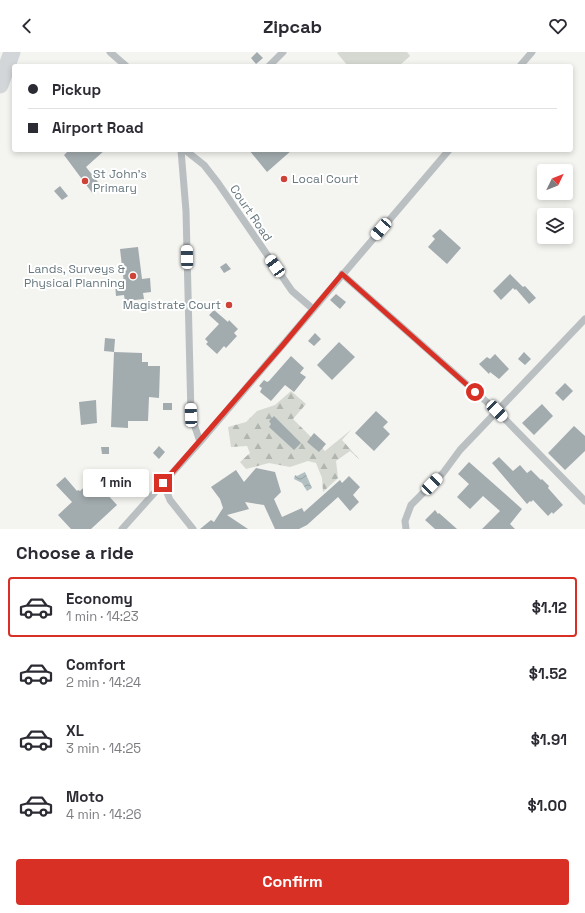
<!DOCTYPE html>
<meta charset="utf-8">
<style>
:root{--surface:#fff;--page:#f2f2f3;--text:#2b2b33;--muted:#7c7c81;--line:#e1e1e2;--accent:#d93025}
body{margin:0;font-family:"Space Grotesk",sans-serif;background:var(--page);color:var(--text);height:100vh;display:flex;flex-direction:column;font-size:15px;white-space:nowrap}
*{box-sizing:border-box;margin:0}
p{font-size:13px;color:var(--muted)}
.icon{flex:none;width:22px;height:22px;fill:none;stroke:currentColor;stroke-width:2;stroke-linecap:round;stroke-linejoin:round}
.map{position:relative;height:477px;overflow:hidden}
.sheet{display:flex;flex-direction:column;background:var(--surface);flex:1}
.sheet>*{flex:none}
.guide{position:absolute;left:12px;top:12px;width:561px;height:88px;border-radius:4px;box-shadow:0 2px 6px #0003;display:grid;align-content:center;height:88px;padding:0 16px;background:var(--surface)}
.needle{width:26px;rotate:47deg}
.controls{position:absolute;left:537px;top:112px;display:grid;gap:8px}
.controls a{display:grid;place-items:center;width:36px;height:36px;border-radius:4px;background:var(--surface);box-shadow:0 2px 6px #0003;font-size:20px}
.end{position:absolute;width:18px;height:18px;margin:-9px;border:5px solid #d93025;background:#fff;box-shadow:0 0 0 2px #fff}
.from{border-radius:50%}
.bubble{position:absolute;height:28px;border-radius:4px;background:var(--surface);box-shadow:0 2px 6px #0003;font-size:13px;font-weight:700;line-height:28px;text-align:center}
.car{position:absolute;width:12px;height:24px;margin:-12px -6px;border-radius:5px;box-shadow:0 0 3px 1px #0007;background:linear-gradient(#fff 24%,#345 0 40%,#fff 0 76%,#345 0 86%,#fff 0)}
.guide b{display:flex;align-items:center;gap:14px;height:38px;font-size:15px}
.guide b+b{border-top:1px solid var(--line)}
.guide i{width:10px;height:10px;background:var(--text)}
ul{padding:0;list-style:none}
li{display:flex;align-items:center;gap:12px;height:60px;margin:0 8px 6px;padding:0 8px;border:2px solid transparent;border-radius:4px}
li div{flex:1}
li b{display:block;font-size:15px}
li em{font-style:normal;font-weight:700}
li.selected{border-color:var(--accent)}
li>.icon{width:36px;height:36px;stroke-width:1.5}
h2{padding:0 16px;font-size:18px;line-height:48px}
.cta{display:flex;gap:8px;margin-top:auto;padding:8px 16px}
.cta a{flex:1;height:46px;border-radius:4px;background:var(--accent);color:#fff;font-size:16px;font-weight:700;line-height:46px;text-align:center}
header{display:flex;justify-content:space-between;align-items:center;height:52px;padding:0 16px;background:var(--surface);font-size:18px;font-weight:700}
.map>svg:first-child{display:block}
</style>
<header><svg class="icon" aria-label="back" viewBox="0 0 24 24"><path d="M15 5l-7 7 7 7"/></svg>Zipcab<svg class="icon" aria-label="heart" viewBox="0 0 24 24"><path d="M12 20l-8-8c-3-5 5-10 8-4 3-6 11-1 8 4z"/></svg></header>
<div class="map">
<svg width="585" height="477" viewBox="0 0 585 477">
<defs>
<pattern id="forest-firs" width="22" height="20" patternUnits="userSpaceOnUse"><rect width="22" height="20" fill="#d5d9d1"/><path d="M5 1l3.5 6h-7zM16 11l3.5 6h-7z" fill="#b1b5af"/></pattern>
<pattern id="water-waves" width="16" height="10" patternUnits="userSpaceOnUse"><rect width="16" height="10" fill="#b2c0c2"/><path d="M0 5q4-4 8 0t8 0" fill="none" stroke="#95a1a3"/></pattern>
</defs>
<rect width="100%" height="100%" fill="#f4f4f1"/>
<path fill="url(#forest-firs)" d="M 291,339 L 306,352 L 293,367 L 325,399 L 352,377 L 342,388 L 360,408 L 350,399 L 336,409 L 338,426 L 323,440 L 322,426 L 316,411 L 308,409 L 290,415 L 269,411 L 246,417 L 240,410 L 250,401 L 247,394 L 231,395 L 228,375 L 246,370 L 257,359 L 275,353 Z"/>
<path fill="#d5d9d1" d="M 339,0 L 407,0 L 410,4 L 399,14 L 348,14 L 337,1 Z"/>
<path fill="url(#water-waves)" d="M 305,420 L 312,436 L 307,439 L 302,431 L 294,427 L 295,423 L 297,424 Z"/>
<path fill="#a2abae" d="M 257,0 L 263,6 L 256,12 L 251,6 Z
M 69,98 L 105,98 L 86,115 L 102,135 L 93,142 L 64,103 Z
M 249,98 L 292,98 L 267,120 Z
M 60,134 L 68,144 L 62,148 L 54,139 Z
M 440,177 L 461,196 L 447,212 L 428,195 L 435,187 L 432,184 Z
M 138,195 L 142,227 L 150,226 L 151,240 L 143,241 L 144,247 L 125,249 L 124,243 L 116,244 L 115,232 L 124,231 L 120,197 Z
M 226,211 L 231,217 L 224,221 L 220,215 Z
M 510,222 L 523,235 L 525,234 L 536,246 L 529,252 L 516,237 L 515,238 L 513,236 L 501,248 L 493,239 Z
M 336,242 L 346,250 L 340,257 L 330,248 Z
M 214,258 L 228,270 L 229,268 L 238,277 L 234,281 L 237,284 L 226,296 L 224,294 L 217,302 L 206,292 L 208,290 L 205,287 L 219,272 L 209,263 Z
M 315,281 L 321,287 L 314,294 L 308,289 Z
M 105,286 L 115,287 L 114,300 L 104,299 Z
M 339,290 L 355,305 L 332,328 L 317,313 Z
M 114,300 L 142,301 L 142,310 L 148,310 L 148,314 L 160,314 L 159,346 L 149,345 L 148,369 L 128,369 L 128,376 L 111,375 Z
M 524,300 L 531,307 L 525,313 L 518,307 Z
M 495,302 L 509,317 L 499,327 L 490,320 L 489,322 L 479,312 L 487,305 L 490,307 Z
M 291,304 L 304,316 L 300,321 L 306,325 L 294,340 L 285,333 L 271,349 L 260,340 L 262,336 L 259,334 L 264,328 L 267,330 L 269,329 Z
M 565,331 L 573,339 L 563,349 L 555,341 Z
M 96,348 L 97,371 L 81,373 L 79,350 Z
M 163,351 L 172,351 L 172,358 L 163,358 Z
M 542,352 L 553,364 L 534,383 L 522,371 Z
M 376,359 L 388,370 L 383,375 L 390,382 L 374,399 L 355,381 Z
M 274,364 L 301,391 L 294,398 L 269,375 L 271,372 L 269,369 Z
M 574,374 L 585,384 L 585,399 L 565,418 L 548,401 Z
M 314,381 L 326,392 L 319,400 L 307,390 Z
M 159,394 L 165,400 L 159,407 L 153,401 Z
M 101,395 L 109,395 L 109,402 L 102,402 Z
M 499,405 L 513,419 L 520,413 L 527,421 L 531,418 L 541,428 L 542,427 L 549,434 L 548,436 L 563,453 L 553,462 L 552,460 L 548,464 L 533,448 L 531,450 L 530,449 L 527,452 L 492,411 Z
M 469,410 L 522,457 L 510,472 L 515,477 L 482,477 L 500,459 L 483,444 L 470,457 L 457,445 L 469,432 L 458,422 Z
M 256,416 L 275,420 L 281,440 L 274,447 L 282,465 L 302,456 L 304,460 L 340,428 L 342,431 L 349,424 L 360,435 L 353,443 L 359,450 L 350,459 L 338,445 L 307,473 L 299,477 L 275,477 L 264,453 L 245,450 L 249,457 L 227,463 L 248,477 L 200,477 L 211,468 L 214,470 L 223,456 L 220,447 L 211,435 L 236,418 L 244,430 Z
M 65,425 L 77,439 L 78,438 L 80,439 L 93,427 L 117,453 L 91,477 L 71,477 L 58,463 L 72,450 L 56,433 Z
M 435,458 L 438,462 L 439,461 L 457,477 L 435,477 L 425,468 Z"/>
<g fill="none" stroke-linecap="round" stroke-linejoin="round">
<path stroke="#babfc1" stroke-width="7" d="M 110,0 L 126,14
M 269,14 L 283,0
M 520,14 L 532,0
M 181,98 L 186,159 L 191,363 L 200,390
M 185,98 L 204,113 L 218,131 L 292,239 L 313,257
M 342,222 L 497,359 L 585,449
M 163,431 L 170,448 L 193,477
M 122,477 L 200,390 L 449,98
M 406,477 L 405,469 L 411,453 L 443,421 L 460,398 L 585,267"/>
<path stroke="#d2d6d9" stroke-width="17" d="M 0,33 L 12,0"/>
</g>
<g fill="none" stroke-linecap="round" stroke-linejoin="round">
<path stroke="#d93025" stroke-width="5" d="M 163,431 L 282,294 L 342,222 L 475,340"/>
</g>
<g fill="#cf4237" stroke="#fff" stroke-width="1.5">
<circle cx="284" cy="127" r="4"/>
<circle cx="85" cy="129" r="4"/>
<circle cx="133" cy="224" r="4"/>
<circle cx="229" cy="253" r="4"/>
</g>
<g text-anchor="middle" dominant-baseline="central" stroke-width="4" stroke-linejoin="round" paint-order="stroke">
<g font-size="12" fill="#67787f" stroke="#fff" text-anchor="start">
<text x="93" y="122">St John's<tspan x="93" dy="14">Primary</tspan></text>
<text x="292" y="127">Local Court</text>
<text x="125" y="217" text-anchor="end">Lands, Surveys &amp;<tspan x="125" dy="14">Physical Planning</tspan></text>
<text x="221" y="253" text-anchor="end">Magistrate Court</text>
</g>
<g font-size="12" fill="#67787f" stroke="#fff">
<text transform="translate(251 161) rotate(56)">Court Road</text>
</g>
</g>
</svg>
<div class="controls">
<a><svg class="needle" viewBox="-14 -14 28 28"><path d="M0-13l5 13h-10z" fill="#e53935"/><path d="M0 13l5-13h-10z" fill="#7c7c81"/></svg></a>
<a><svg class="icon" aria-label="layers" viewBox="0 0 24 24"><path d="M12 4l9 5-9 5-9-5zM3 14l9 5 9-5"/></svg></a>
</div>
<i class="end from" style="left:475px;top:340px"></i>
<i class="end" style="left:163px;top:431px"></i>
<div class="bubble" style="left:83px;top:417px;width:66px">1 min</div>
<i class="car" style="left:381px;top:177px;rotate:221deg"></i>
<i class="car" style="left:187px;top:205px;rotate:359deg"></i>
<i class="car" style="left:275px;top:214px;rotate:325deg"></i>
<i class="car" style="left:497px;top:359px;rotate:136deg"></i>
<i class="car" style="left:191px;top:363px;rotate:358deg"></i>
<i class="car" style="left:432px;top:432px;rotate:44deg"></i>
<div class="guide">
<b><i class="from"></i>Pickup</b>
<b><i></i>Airport Road</b>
</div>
</div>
<section class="sheet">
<h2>Choose a ride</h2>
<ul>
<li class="selected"><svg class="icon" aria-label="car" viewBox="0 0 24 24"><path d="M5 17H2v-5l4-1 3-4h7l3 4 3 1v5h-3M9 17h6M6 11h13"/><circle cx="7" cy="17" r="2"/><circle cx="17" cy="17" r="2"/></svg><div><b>Economy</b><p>1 min · 14:23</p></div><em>$1.12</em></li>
<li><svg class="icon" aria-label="car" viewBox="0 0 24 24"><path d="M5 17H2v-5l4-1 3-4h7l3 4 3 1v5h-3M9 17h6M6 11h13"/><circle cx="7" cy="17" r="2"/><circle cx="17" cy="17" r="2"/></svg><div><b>Comfort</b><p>2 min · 14:24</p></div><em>$1.52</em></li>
<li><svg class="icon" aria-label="car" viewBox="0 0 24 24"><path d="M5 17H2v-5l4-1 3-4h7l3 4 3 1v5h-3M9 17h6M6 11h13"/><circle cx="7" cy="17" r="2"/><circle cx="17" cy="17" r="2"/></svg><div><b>XL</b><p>3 min · 14:25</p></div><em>$1.91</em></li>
<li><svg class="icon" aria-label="car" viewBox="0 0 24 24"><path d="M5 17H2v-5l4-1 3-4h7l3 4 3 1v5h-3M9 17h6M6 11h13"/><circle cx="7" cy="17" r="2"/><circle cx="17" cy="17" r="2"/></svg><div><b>Moto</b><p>4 min · 14:26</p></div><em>$1.00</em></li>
</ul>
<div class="cta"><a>Confirm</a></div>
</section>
